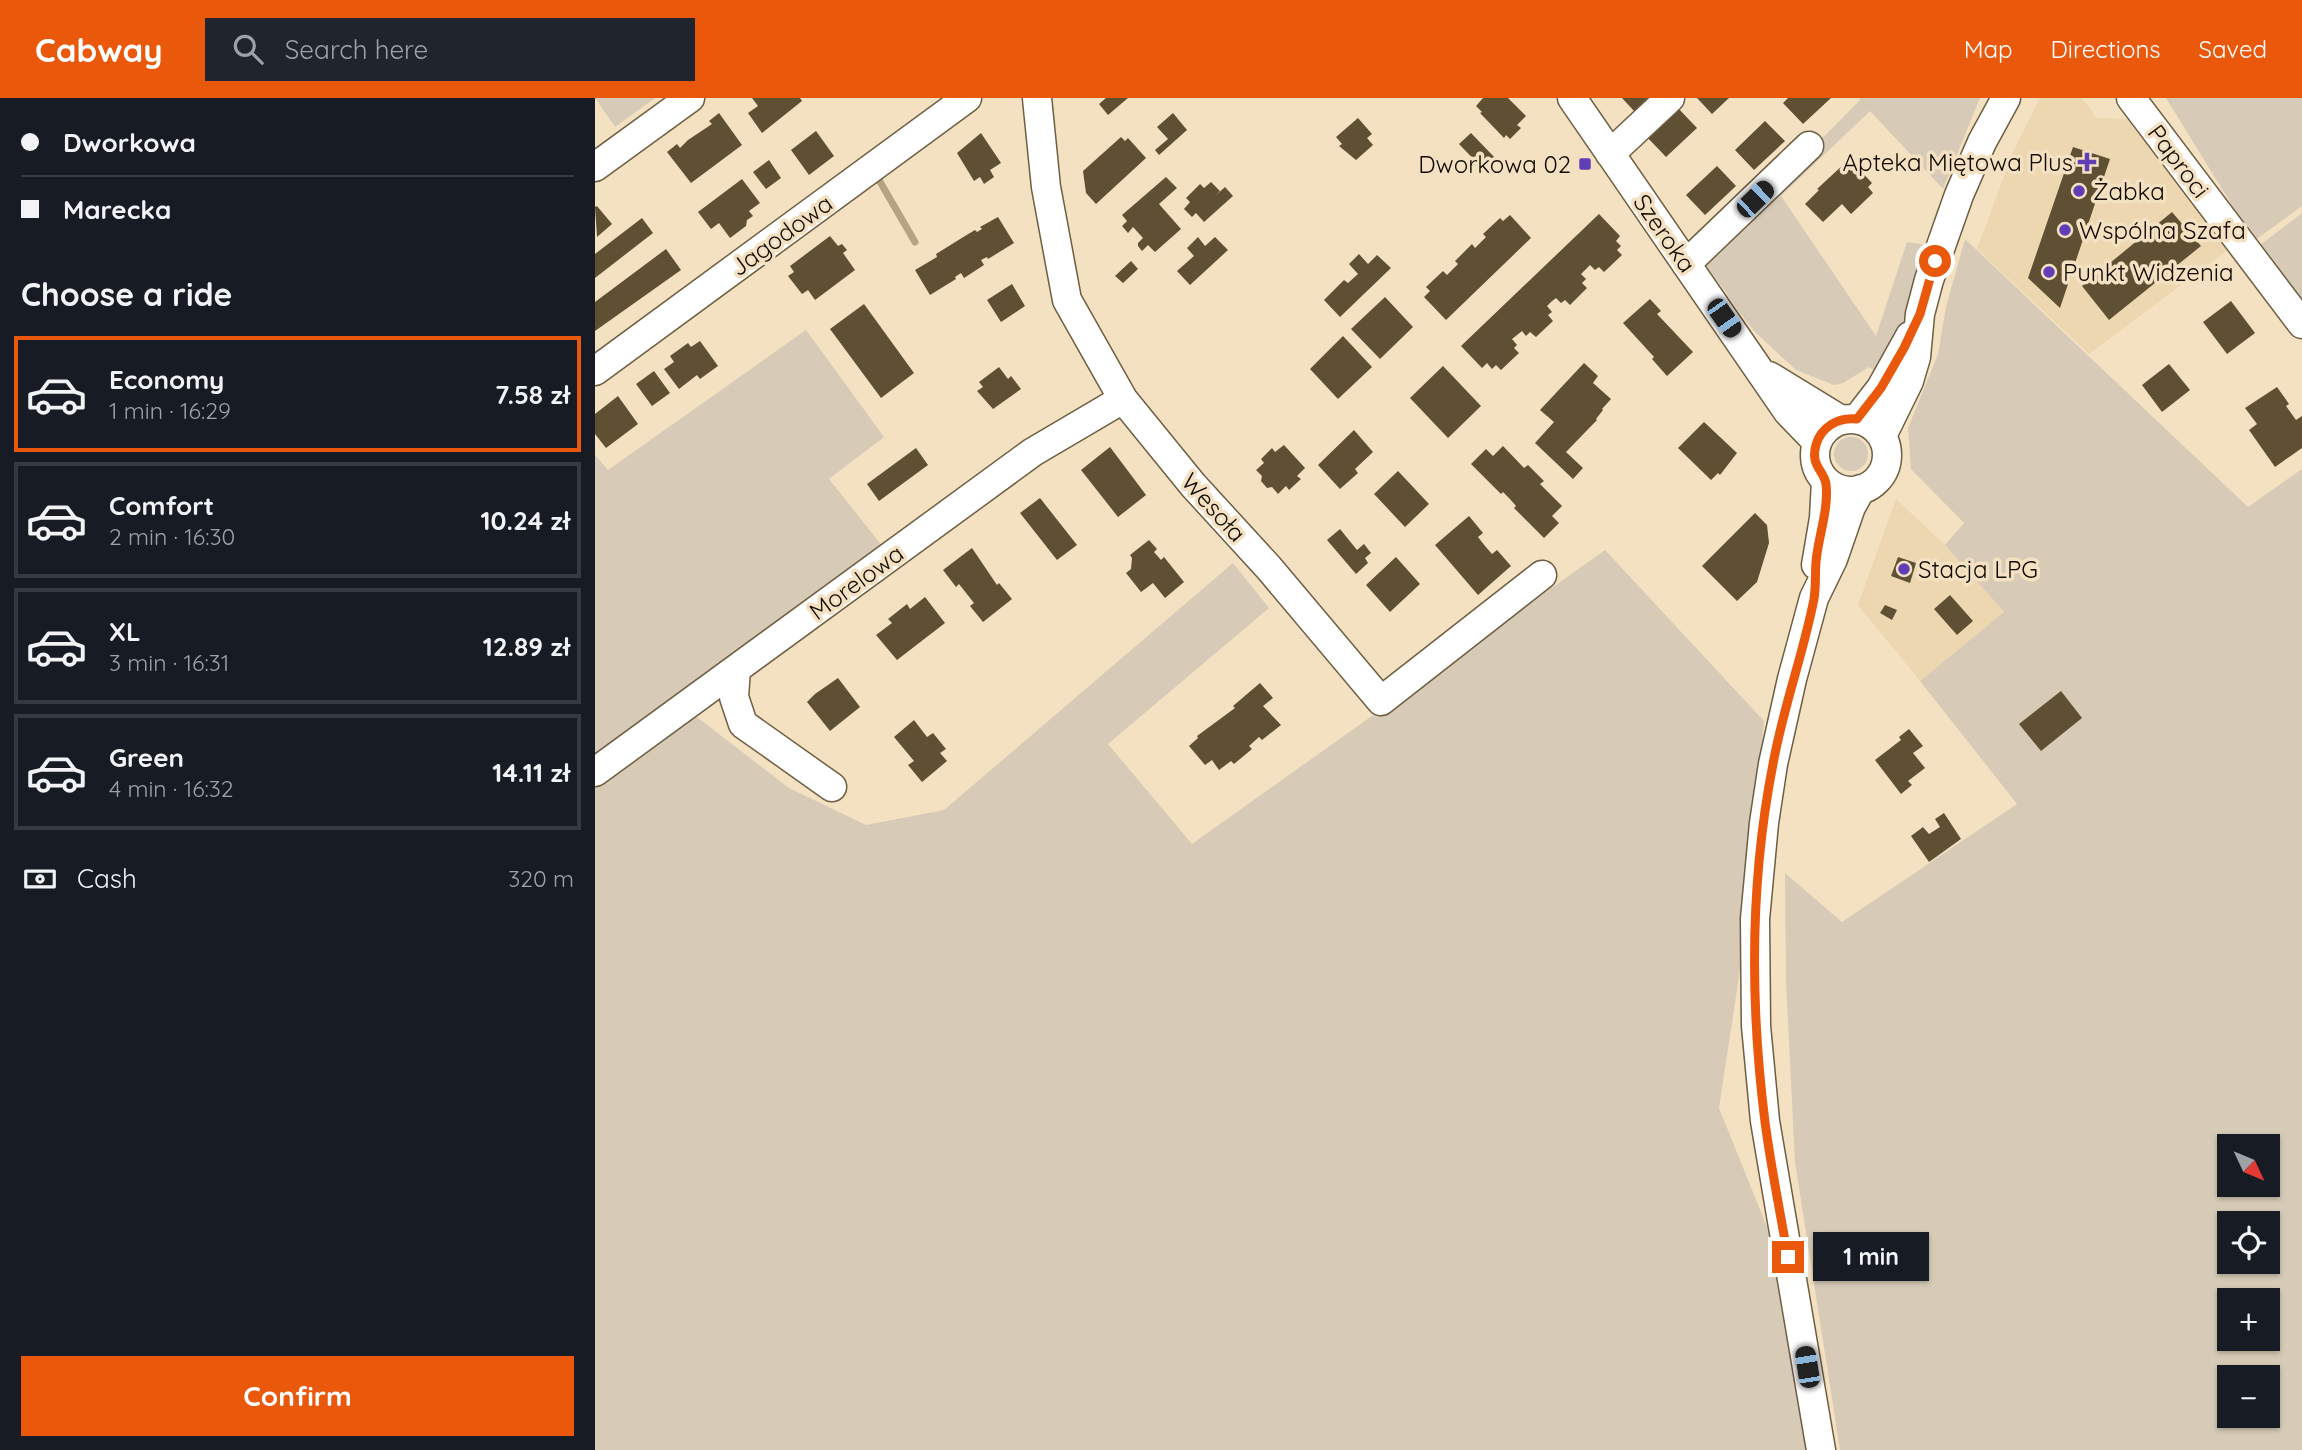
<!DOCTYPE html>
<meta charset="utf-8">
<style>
:root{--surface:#171b24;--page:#20242c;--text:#f1f3f6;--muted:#9ea1a6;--line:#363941;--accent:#ea580c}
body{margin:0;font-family:Quicksand,sans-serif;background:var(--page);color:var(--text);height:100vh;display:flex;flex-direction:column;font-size:26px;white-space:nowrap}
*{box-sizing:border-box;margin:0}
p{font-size:23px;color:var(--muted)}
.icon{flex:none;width:38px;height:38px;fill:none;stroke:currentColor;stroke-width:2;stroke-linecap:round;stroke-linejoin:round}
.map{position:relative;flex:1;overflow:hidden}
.sheet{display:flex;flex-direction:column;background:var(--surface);width:595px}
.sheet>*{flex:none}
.top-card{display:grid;align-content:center;height:154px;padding:0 21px;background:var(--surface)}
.needle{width:46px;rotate:134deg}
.fabs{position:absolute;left:1622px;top:1036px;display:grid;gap:14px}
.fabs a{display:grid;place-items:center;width:63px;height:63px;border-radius:0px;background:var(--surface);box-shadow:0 2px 5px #0004;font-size:35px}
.end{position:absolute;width:32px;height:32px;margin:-16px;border:9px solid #ea580c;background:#fff;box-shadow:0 0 0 4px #fff}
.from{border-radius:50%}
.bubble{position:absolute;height:49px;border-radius:0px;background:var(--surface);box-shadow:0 2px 5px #0004;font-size:23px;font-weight:700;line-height:49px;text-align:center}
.car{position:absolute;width:21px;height:42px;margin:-21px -10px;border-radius:9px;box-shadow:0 0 5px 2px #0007;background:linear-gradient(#222 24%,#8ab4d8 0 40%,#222 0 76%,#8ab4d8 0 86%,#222 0)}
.top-card b{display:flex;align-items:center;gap:24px;height:66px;font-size:26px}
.top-card b+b{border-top:2px solid var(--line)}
.top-card i{width:18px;height:18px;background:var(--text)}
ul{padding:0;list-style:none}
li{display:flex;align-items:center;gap:21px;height:116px;margin:0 14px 10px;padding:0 7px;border:4px solid var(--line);border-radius:0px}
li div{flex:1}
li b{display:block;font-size:26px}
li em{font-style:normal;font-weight:700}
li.current{border-color:var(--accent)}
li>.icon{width:63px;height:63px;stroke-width:1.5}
h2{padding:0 21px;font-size:32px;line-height:84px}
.pay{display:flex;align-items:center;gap:18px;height:77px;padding:0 21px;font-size:26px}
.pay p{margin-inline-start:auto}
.action{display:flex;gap:14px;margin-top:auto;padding:14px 21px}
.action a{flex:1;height:80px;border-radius:0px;background:var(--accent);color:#fff;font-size:28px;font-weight:700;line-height:80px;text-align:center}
header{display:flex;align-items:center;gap:42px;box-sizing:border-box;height:98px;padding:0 35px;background:var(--accent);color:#fff}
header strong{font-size:33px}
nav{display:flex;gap:38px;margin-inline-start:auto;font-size:24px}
.search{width:490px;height:63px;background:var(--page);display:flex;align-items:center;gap:18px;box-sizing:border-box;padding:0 24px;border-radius:0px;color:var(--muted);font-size:26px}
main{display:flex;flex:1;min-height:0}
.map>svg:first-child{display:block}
</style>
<header>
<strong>Cabway</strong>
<div class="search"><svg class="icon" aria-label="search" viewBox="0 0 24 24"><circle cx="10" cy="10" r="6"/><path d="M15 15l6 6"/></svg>Search here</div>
<nav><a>Map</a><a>Directions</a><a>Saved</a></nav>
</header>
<main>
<section class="sheet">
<div class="top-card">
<b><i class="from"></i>Dworkowa</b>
<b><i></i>Marecka</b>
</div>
<h2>Choose a ride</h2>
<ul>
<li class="current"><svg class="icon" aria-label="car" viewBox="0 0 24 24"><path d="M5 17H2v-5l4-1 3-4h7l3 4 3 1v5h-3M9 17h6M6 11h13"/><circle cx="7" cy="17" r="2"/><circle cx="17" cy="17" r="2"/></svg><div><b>Economy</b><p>1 min · 16:29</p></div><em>7.58 zł</em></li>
<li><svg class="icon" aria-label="car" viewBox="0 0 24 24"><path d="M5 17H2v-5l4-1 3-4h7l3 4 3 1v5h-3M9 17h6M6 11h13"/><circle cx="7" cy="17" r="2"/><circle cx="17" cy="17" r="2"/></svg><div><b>Comfort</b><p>2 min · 16:30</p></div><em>10.24 zł</em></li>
<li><svg class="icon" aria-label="car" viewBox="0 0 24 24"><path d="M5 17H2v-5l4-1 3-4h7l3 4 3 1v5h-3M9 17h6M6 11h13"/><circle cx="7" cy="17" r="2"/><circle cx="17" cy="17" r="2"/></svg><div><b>XL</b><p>3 min · 16:31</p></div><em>12.89 zł</em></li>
<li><svg class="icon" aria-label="car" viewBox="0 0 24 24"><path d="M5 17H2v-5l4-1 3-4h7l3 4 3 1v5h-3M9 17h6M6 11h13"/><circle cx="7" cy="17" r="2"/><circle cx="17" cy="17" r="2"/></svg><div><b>Green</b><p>4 min · 16:32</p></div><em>14.11 zł</em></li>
</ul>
<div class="pay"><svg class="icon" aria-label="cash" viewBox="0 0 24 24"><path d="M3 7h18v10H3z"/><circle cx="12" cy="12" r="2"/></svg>Cash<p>320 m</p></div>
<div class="action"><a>Confirm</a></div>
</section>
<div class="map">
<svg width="1707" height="1352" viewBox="0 0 1707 1352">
<rect width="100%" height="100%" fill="#f3e1c1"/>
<path fill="#edd7b0" d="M 1445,0 L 1487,0 L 1502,20 L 1535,21 L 1634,151 L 1494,256 L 1382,151 L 1418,54 Z
M 1301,401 L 1350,447 L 1409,514 L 1325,583 L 1263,507 Z"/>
<path fill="#d7cbb7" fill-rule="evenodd" d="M 0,0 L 60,0 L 20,29 Z
M 1264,0 L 1385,0 L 1348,91 L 1275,13 L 1186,98 L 1281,238 L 1312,144 L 1332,147 L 1306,233 L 1286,277 L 1274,269 L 1248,285 L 1239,287 L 1201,272 L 1159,233 L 1107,162 L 1265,2 Z
M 1571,0 L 1707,0 L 1707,108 L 1659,143 Z
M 1707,115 L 1707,209 L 1661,150 Z
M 1370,141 L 1653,409 L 1707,371 L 1707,1352 L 1245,1352 L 1200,1064 L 1191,883 L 1190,775 L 1247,824 L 1422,706 L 1325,583 L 1409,514 L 1350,447 L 1369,425 L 1316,371 L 1313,330 L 1343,256 L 1351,209 ZM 1634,1048 L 1673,1048 L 1673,1087 L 1634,1087 ZM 1634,1125 L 1673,1125 L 1673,1164 L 1634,1164 ZM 1634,1202 L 1673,1202 L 1673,1241 L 1634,1241 ZM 1634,1279 L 1673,1279 L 1673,1318 L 1634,1318 Z
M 211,232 L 289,339 L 234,381 L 296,459 L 94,613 L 194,690 L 271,727 L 349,712 L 638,465 L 674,510 L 513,646 L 597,746 L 1010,452 L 1169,623 L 1148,852 L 1124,1010 L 1172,1129 L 1212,1352 L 0,1352 L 0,357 L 13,372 Z
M1239 356a17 17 0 1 1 34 0a17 17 0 1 1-34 0Z"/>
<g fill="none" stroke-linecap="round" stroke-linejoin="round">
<path stroke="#b6a384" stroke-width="7" d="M 284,82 L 320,144"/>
</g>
<path fill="#5f5034" d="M 157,0 L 205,0 L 207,3 L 167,35 L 153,15 L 163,8 Z
M 511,0 L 533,0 L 513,17 L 504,6 Z
M 888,0 L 913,0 L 931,18 L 922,27 L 926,30 L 915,41 L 911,37 L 909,40 L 885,15 L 887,14 L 881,8 Z
M 1027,0 L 1053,0 L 1039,13 Z
M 1102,0 L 1134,0 L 1117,16 Z
M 1193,0 L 1236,0 L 1208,26 L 1188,5 Z
M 1082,9 L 1102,30 L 1071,59 L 1051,38 Z
M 124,15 L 147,47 L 96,85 L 72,54 L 82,46 L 85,50 L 93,42 L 117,26 L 114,23 Z
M 578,15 L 592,32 L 564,57 L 560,52 L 573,41 L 562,29 Z
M 763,20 L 777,36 L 772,40 L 778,47 L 761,62 L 744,48 L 747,46 L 741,39 Z
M 1170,23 L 1190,43 L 1159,72 L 1140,52 Z
M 221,33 L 239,58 L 214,77 L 196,52 Z
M 386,35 L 406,65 L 395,72 L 399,79 L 389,86 L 385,79 L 379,83 L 362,55 Z
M 876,35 L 903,63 L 891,74 L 864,46 Z
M 526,39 L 530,43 L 533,40 L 551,60 L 501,106 L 491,95 L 488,73 Z
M 1478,49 L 1515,61 L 1465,210 L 1433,180 Z
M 174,62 L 186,80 L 171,91 L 158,74 Z
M 1249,66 L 1256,73 L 1261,68 L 1277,85 L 1273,89 L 1278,95 L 1256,116 L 1247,106 L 1228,124 L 1210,106 L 1224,92 L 1222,91 Z
M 1122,68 L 1141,88 L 1110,117 L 1091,97 Z
M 571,79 L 582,90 L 564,106 L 586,131 L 560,154 L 553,147 L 547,153 L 543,148 L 543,145 L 548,140 L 538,129 L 533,135 L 527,128 L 532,123 L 527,117 Z
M 147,81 L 165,105 L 154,113 L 158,118 L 152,122 L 151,128 L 135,140 L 124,125 L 116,131 L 103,114 Z
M 616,84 L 625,93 L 620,98 L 630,89 L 638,98 L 609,124 L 601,115 L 597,119 L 589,111 L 595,104 L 591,100 L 605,86 L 609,90 Z
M 2,108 L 17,126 L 2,139 L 0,109 Z
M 1577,114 L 1606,148 L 1514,222 L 1487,188 Z
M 1004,116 L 1025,138 L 1021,143 L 1026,148 L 1022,152 L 1027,157 L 1009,174 L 1004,169 L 1000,172 L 995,167 L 986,176 L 991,181 L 987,185 L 992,190 L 975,207 L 970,202 L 966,205 L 961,200 L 956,204 L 952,208 L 957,214 L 953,217 L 958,223 L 941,239 L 935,234 L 931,238 L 927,233 L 917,241 L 922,247 L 919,250 L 924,255 L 906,272 L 901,267 L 897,271 L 892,265 L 887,270 L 866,248 Z
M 915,117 L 936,140 L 851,222 L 829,199 L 835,193 L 831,189 L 848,173 L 852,177 L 863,166 L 860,163 L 877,146 L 880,150 L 891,139 L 888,136 L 905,120 L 908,123 Z
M 403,119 L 419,145 L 393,161 L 392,159 L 386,162 L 389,167 L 369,180 L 366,175 L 360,179 L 361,181 L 335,197 L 320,172 L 342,159 L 341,156 L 370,138 L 380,132 L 382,134 L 387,131 L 385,129 Z
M 47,120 L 58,135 L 0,180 L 0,156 Z
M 235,138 L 243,148 L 247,146 L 252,152 L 248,155 L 260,172 L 220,202 L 213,192 L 207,196 L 193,178 L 199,174 L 195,168 Z
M 603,139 L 610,148 L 620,139 L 633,152 L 595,187 L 582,173 L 599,158 L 592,150 Z
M 71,151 L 86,172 L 0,233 L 0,204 Z
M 764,156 L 773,166 L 782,157 L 796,170 L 745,219 L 729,202 L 749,182 L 753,185 L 763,176 L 754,166 Z
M 536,163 L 543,171 L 528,185 L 520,178 Z
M 417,186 L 430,208 L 406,224 L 392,202 Z
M 790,199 L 818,229 L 785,261 L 756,231 Z
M 1055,201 L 1066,213 L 1062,216 L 1098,254 L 1072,278 L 1057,261 L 1059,259 L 1028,225 Z
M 1636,203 L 1660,235 L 1632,256 L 1608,224 Z
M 269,206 L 319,275 L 286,300 L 235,231 Z
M 748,238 L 777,269 L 743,301 L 715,271 Z
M 105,243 L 123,268 L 105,281 L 102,277 L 84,291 L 69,271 L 79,264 L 75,258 L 93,245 L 96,249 Z
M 989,265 L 1003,278 L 998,285 L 1016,301 L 1007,311 L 1008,312 L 1001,321 L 1002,322 L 971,354 L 988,370 L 978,381 L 940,345 L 959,324 L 945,312 Z
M 1574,266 L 1595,292 L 1567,314 L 1547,287 Z
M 848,268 L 886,308 L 853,340 L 815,300 Z
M 404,269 L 413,281 L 416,278 L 426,291 L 398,311 L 382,293 L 388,289 L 384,284 Z
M 59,273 L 75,295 L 57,308 L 41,286 Z
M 1682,289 L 1694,306 L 1691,308 L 1701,322 L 1707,318 L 1707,350 L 1680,369 L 1654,332 L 1662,326 L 1650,310 Z
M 23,298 L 43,326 L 11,350 L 0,336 L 0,316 Z
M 1109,324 L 1142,355 L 1125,377 L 1123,375 L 1116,382 L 1083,350 Z
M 759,332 L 778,354 L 760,371 L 763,375 L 745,391 L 723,367 Z
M 689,347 L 710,370 L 702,378 L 706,381 L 694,392 L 691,388 L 683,396 L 677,389 L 672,390 L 666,383 L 667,378 L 661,372 L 669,365 L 666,361 L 677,350 L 680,354 Z
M 908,348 L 929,370 L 933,367 L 949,383 L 945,386 L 967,408 L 957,418 L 964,425 L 949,440 L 919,410 L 921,408 L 915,401 L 908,394 L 906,396 L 876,366 L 891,351 L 898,358 Z
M 515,349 L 551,397 L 523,419 L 486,372 Z
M 321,350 L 333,367 L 284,403 L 272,386 Z
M 803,373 L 834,406 L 810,429 L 779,396 Z
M 445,400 L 482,447 L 462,462 L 425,415 Z
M 1160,415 L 1172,427 L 1174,445 L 1162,484 L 1142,503 L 1107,468 Z
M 874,418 L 888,435 L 883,439 L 890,448 L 897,456 L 902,452 L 916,468 L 883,497 L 840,447 Z
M 745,431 L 762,452 L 769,446 L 776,455 L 770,460 L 773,465 L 761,476 L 732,442 Z
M 554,442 L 562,451 L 559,454 L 566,462 L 569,459 L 589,484 L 570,500 L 558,485 L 546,494 L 531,475 L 536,471 L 537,460 L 535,457 Z
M 377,450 L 402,487 L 404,485 L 417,501 L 388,524 L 375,508 L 379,505 L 364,486 L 361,489 L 348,472 Z
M 801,459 L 825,486 L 795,514 L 771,487 Z
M 1303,459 L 1321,465 L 1315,485 L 1296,478 Z
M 1355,497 L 1378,523 L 1362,537 L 1339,511 Z
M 330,499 L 350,525 L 302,562 L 281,537 L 297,525 L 293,521 L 312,506 L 315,511 Z
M 1290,507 L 1302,512 L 1297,522 L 1285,515 Z
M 243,580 L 265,609 L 235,633 L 212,604 L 220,596 Z
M 665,585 L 678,600 L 668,608 L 686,627 L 667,642 L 664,639 L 654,648 L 657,651 L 639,666 L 636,663 L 624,672 L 617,662 L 610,667 L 594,648 L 603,640 L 602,638 L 640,610 L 638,608 Z
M 1466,593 L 1487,620 L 1446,653 L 1424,626 Z
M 319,622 L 332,639 L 338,635 L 351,651 L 345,655 L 352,663 L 327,684 L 313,667 L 319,663 L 299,639 Z
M 1314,631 L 1328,648 L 1318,655 L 1330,670 L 1313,683 L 1317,687 L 1306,696 L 1280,662 L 1306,642 L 1304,639 Z
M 1349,715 L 1366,741 L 1334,764 L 1316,738 L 1328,729 L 1334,736 L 1345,729 L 1340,721 Z"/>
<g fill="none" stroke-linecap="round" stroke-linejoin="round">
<defs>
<path id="minor" d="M 442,0 L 451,89 L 472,202 L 528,301 L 598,387 L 674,470 L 786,603 L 947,477
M 977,0 L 1193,314 L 1222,344
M 1536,0 L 1707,226
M 1015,56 L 1075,0
M 0,69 L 95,0
M 1091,166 L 1214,48
M 0,273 L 372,0
M 1174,278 L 1246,322
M 1262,321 L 1286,290 L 1315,238
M1220 357a36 36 0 1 1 72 0a36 36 0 1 1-72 0Z
M 1287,338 L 1314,283 L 1321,259 L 1325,216 L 1334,182 L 1364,97 L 1387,44 L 1411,0
M 1221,467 L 1229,420 L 1231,383
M 141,571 L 139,599 L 148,626 L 237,689
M 0,674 L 438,354 L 528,301
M 1226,1352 L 1170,1023 L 1161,928 L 1160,821 L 1169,725 L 1178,666 L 1197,581 L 1219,500 L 1238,461 L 1256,409 L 1266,391"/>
</defs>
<use href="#minor" stroke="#6e5e42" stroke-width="31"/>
<use href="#minor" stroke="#fff" stroke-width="28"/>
</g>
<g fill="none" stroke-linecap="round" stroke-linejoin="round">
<path stroke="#ea580c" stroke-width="9" d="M 1193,1159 C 1185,1114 1176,1069 1170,1024 C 1155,905 1155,783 1178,666 C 1188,610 1208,557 1219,501 C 1221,489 1220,477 1221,464 C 1223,439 1234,412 1231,386 C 1229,372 1215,368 1221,347 C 1226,329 1243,319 1262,321 L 1286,290 L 1309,250 L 1325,216 L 1340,163"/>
</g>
<g fill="#603eb6" stroke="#f3e1c1" stroke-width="2.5">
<path d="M1488.5 53.5h7v7h7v7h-7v7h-7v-7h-7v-7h7z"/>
<rect x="983" y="59" width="14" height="14" rx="3.5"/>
<circle cx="1484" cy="93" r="7"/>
<circle cx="1470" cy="132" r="7"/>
<circle cx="1454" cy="174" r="7"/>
<circle cx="1309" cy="471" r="7"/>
</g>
<g text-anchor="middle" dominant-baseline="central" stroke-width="7" stroke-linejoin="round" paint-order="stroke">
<g font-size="24" fill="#100a02" stroke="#f3e1c1">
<text transform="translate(1584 63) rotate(53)">Paproci</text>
<text transform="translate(1070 135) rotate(55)">Szeroka</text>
<text transform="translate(186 137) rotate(-36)">Jagodowa</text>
<text transform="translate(619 409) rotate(48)">Wesoła</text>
<text transform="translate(261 484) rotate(-36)">Morelowa</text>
</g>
<g font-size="24" fill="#100a02" stroke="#f3e1c1" text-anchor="start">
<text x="1478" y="64" text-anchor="end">Apteka Miętowa Plus</text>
<text x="976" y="66" text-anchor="end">Dworkowa 02</text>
<text x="1498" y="93">Żabka</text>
<text x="1484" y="132">Wspólna Szafa</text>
<text x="1468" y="174">Punkt Widzenia</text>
<text x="1323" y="471">Stacja LPG</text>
</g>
</g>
</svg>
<div class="fabs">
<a><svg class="needle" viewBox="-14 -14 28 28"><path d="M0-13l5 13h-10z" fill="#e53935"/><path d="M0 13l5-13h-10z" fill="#9ea1a6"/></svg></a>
<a><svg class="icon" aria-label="locate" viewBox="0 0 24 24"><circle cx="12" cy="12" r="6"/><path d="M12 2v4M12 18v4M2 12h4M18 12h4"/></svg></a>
<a>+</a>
<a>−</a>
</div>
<i class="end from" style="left:1340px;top:163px"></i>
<i class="end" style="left:1193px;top:1159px"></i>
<div class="bubble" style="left:1218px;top:1134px;width:116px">1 min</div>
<i class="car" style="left:1160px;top:101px;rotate:46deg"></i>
<i class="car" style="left:1129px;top:220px;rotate:145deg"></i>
<i class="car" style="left:1212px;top:1269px;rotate:351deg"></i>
</div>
</main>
